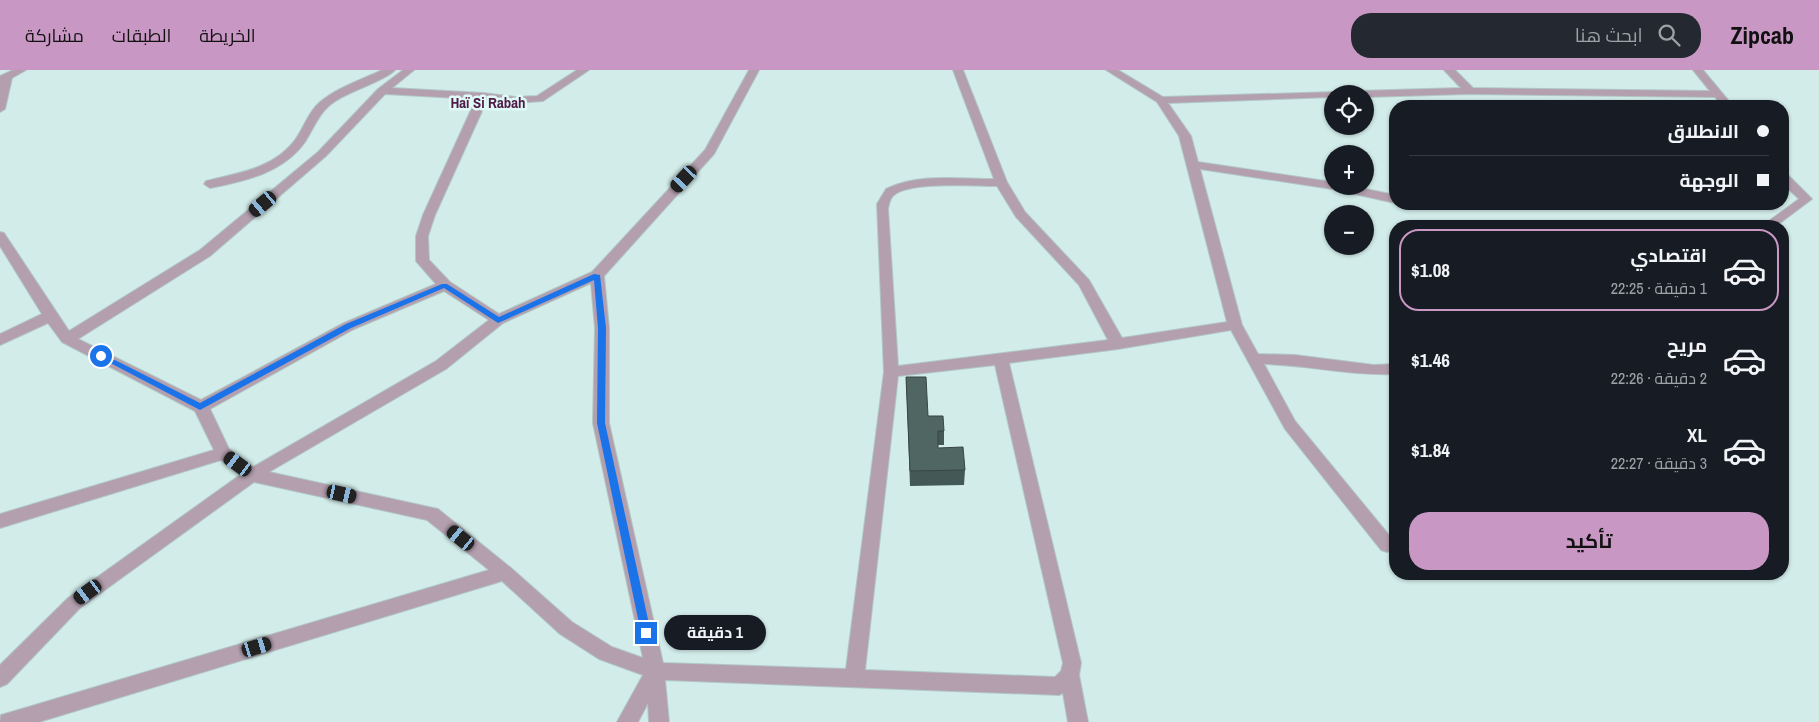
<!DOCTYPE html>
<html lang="ar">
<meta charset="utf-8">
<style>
:root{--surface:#171b24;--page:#242831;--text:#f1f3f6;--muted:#9ea1a6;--line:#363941;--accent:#c897c4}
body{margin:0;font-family:"Archivo Narrow",Cairo,sans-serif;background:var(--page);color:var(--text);direction:rtl;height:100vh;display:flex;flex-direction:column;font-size:19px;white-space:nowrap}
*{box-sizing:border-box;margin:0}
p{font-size:16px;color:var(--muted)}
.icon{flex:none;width:28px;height:28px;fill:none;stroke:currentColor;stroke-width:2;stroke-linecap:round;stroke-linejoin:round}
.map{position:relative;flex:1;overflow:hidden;direction:ltr}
.drawer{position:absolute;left:1389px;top:150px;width:400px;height:360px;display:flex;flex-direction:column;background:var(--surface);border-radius:20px;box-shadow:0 1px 4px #0004;direction:rtl}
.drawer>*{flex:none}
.top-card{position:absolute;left:1389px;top:30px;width:400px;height:110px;border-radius:20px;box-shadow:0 1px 4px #0004;direction:rtl;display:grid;align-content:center;height:110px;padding:0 20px;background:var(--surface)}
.fabs{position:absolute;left:1324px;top:15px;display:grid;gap:10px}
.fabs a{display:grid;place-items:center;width:50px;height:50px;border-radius:50%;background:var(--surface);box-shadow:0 1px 4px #0004;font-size:25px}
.end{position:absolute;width:22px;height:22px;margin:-11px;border:6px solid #1a73e8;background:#fff;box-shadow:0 0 0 2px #fff}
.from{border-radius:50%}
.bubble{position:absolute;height:35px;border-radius:18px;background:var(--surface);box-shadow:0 1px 4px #0004;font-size:16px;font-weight:700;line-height:35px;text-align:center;direction:rtl}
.car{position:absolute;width:15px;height:30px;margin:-15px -8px;border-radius:6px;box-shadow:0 0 4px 1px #0007;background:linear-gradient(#222 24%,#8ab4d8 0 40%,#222 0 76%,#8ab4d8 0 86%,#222 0)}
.top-card b{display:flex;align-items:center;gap:18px;height:48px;font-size:19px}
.top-card b+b{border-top:1px solid var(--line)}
.top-card i{width:12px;height:12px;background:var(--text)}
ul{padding:9px 0 0;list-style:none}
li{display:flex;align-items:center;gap:15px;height:82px;margin:0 10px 8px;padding:0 10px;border:2px solid transparent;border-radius:20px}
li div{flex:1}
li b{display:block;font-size:19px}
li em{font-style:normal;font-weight:700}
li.on{border-color:var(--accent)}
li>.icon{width:45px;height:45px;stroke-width:1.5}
.primary-button{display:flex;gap:10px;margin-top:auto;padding:10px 20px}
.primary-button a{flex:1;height:58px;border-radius:20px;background:var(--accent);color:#111;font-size:20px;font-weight:700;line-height:58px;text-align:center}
header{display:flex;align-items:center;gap:30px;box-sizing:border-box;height:70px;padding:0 25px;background:var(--accent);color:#111}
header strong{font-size:24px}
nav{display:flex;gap:28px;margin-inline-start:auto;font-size:18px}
.search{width:350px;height:45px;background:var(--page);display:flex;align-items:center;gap:12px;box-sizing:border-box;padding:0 18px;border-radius:20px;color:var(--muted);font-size:19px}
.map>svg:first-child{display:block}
</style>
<header>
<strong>Zipcab</strong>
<div class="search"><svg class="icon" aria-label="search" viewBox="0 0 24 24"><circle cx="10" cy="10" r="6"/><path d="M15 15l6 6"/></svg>ابحث هنا</div>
<nav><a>الخريطة</a><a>الطبقات</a><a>مشاركة</a></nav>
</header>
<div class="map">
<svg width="1819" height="652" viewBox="0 0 1819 652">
<rect width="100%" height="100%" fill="#d2ece9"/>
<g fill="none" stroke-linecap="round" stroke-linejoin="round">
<defs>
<path id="minor" d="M 13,0 L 26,0 L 12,8 L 5,39 L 0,42 L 0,6 Z
M 382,0 L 395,0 C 385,11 349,21 334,32 C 319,42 314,58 305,72 C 283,103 245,111 210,118 L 204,114 L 206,111 C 238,103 273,99 295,70 C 304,58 308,42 320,32 C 338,17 361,10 382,0 Z
M 403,0 L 414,0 L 392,18 L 483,23 L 515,27 L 537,26 L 577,0 L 589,0 L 543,31 L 515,33 L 487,30 L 435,145 L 428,166 L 429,190 L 450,212 L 499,244 L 592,202 L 705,80 L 749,0 L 759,0 L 714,84 L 604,206 L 609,258 L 609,353 L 663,593 L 846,599 L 884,302 L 877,134 L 886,119 C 918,103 959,109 994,109 L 953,0 L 963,0 L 1007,112 L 1025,142 L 1089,210 L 1122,268 L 1227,252 L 1179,66 L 1157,32 L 1106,0 L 1118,0 L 1163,27 L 1336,22 L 1337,24 L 1332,24 L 1332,27 L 1168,33 L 1191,66 L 1198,92 L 1332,112 L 1332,116 L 1351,116 L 1395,125 L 1395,133 L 1332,119 L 1200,99 L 1242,255 L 1258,284 L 1295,285 L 1374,295 L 1395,294 L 1395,304 C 1351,306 1308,295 1264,294 L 1295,351 L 1393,470 L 1395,476 L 1393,480 L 1387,482 L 1381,480 L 1285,359 L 1231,260 L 1118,279 L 1009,293 L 1081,593 L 1079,605 L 1088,652 L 1068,652 L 1063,623 L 1059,625 L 665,610 L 669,652 L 649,652 L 648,633 L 638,652 L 617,652 L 643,605 L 599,589 L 560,564 L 502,511 L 39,652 L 0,652 L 1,645 L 8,643 L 489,500 L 427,450 L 254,412 L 80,538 L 7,614 L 0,617 L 0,595 L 68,528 L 240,405 L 221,390 L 0,458 L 0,444 L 214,380 L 195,341 L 62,272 L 48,253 L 0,275 L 0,264 L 42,244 L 0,176 L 0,162 L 4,163 L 69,261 L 200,180 L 318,82 L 378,19 ZM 385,24 L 476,29 L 423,145 L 416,166 L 416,191 L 436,214 L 344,253 L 201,330 L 78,269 L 210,186 L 326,86 ZM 997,116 L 1016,147 L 1079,215 L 1108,270 L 898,296 L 888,139 C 889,134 890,128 894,125 C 910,111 975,116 997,116 ZM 591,213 L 595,258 L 593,353 L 643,588 L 612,577 L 572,552 L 511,498 L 438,439 L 269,402 L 446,299 L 503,253 ZM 444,221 L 489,250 L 436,291 L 253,397 L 229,379 L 210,339 L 354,259 ZM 995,295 L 1063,593 L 1061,601 L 1055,607 L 865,600 L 898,306 Z
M 1444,0 L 1455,0 L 1473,18 L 1710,21 L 1693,0 L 1703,0 L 1733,36 L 1722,36 L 1715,27 L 1470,24 L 1365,27 L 1365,24 L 1352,24 L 1357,21 L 1461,18 Z
M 1782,103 L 1786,103 L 1812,129 L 1776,156 L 1762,156 L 1799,129 L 1782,113 Z"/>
</defs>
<use href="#minor" stroke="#b1c8c5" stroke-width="2"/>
<use href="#minor" fill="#b49faf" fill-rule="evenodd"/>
</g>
<path fill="#445855" d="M 906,307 L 928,346 L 944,361 L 944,375 L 938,375 L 938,378 L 965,400 L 964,415 L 910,416 Z"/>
<path fill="#4f6663" stroke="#374745" d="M 906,307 L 926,307 L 928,346 L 943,346 L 944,361 L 938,361 L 938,378 L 963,377 L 965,400 L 910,401 Z"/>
<path fill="#1a73e8" d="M 594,204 L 600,205 L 606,258 L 605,353 L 651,563 L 646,567 L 641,563 L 597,353 L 598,258 L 594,210 L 498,253 L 444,218 L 351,258 L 200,340 L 97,286 L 101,283 L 103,284 L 200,333 L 346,254 L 442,214 L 447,214 L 499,247 Z"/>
<g text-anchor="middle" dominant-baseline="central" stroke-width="5" stroke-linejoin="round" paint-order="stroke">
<g font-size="15" font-weight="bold" fill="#501b48" stroke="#dff9f6">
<text x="488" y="32">Haï Si Rabah</text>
</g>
</g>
</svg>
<div class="fabs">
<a><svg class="icon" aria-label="locate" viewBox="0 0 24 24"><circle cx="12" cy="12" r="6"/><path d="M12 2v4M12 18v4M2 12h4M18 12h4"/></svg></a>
<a>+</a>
<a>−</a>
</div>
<i class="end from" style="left:101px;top:286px"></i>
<i class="end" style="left:646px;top:563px"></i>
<div class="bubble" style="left:664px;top:545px;width:102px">1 دقيقة</div>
<i class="car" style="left:684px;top:109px;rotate:223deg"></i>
<i class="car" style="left:263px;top:134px;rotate:230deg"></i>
<i class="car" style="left:238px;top:394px;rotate:306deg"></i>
<i class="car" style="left:342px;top:424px;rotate:103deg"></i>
<i class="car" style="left:461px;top:468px;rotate:309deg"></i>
<i class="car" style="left:88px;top:522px;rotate:234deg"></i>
<i class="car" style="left:257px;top:577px;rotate:73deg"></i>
<div class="top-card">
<b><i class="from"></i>الانطلاق</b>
<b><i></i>الوجهة</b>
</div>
<section class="drawer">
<ul>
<li class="on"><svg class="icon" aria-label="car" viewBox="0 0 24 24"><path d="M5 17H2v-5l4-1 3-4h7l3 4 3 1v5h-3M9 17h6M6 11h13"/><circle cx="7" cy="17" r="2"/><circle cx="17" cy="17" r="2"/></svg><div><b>اقتصادي</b><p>1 دقيقة · 22:25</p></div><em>$1.08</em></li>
<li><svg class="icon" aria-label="car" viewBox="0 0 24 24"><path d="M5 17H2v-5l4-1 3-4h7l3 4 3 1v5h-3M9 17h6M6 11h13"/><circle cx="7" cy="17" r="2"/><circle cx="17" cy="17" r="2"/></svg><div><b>مريح</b><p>2 دقيقة · 22:26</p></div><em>$1.46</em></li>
<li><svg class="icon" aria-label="car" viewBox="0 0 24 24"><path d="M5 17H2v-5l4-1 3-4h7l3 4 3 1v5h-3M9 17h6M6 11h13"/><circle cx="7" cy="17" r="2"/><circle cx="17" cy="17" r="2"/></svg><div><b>XL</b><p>3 دقيقة · 22:27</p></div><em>$1.84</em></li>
</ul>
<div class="primary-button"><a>تأكيد</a></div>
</section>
</div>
